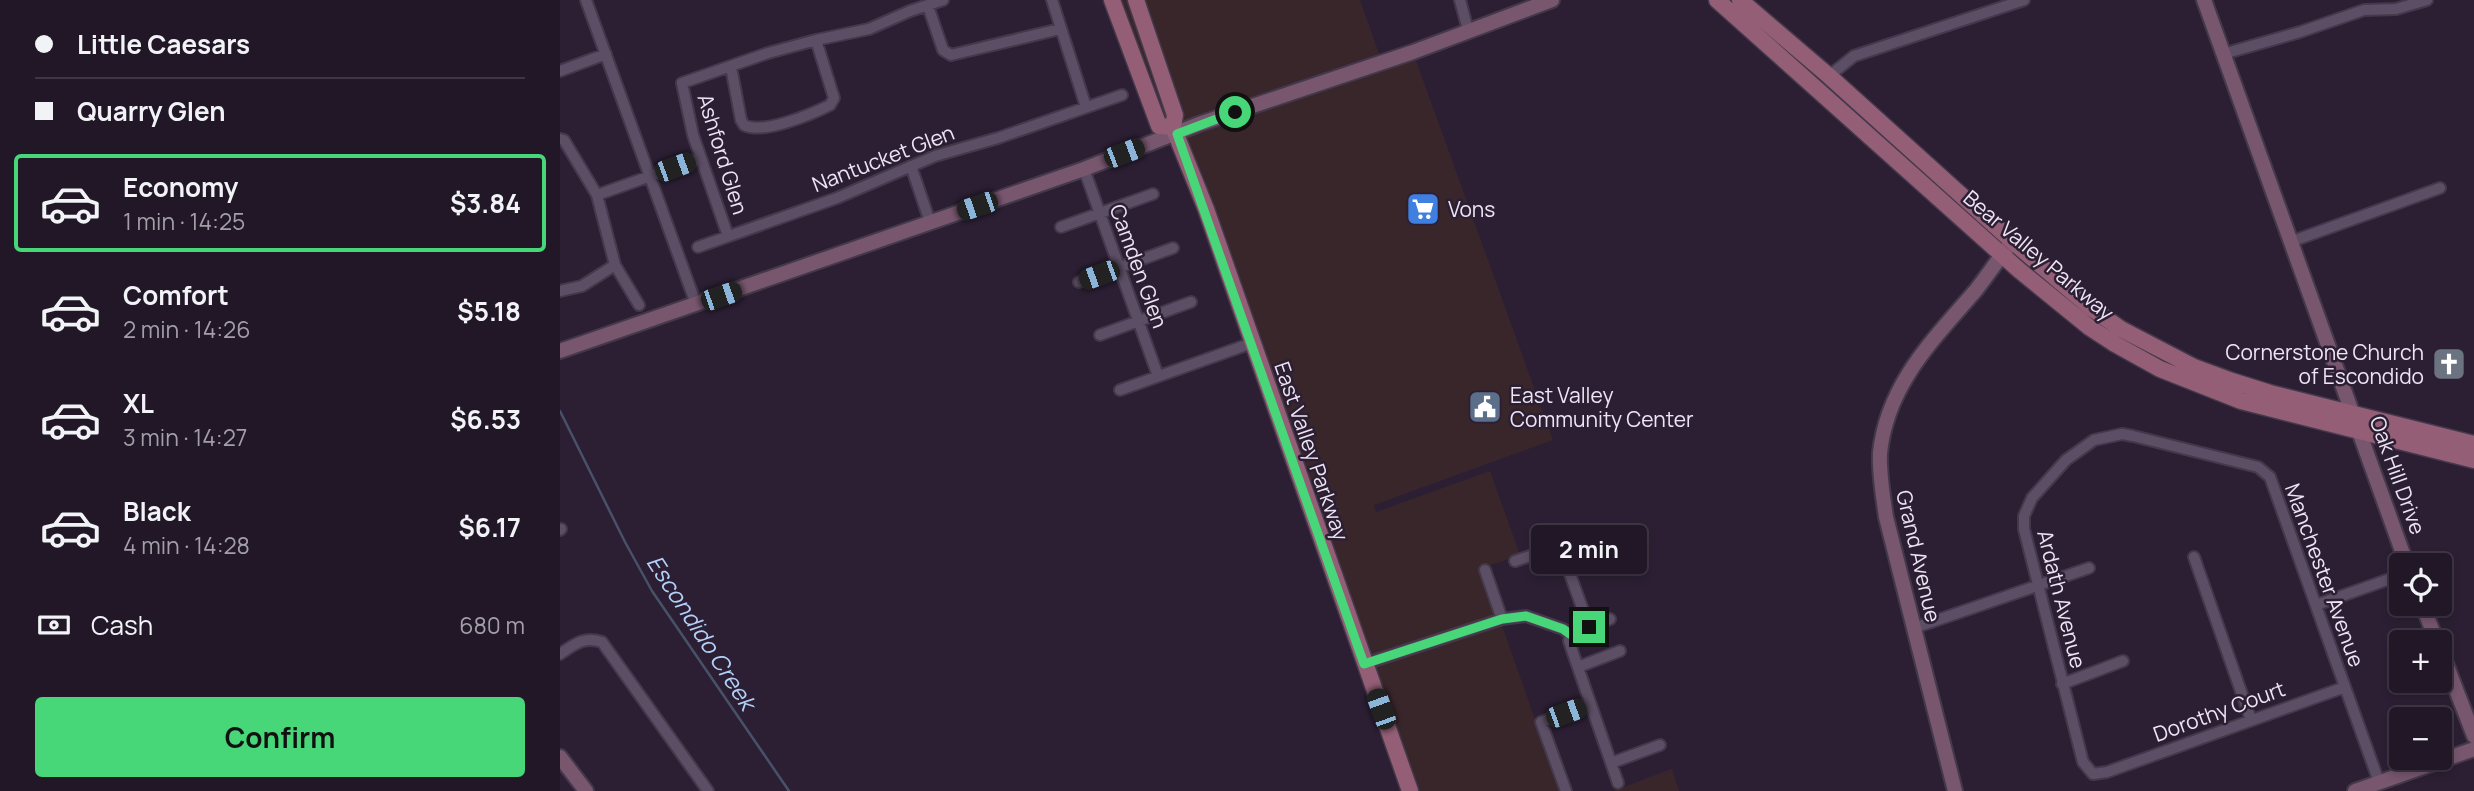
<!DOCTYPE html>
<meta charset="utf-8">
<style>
:root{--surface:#211727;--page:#2d2433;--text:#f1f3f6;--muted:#a29fa7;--line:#3e3644;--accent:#47d779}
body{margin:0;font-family:Manrope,sans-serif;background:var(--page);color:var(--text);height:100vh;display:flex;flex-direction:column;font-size:26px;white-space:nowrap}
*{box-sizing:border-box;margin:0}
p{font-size:23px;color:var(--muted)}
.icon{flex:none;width:38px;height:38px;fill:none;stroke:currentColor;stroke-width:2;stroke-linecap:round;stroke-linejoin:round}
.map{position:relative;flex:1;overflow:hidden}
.panel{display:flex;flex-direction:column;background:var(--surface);width:560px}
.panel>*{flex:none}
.banner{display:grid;align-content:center;height:154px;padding:0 35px;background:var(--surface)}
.buttons{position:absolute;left:1829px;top:553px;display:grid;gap:14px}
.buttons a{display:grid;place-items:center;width:63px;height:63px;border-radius:7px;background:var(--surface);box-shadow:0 4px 10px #0003,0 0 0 2px var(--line);font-size:35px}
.end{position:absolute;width:32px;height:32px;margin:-16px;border:9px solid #47d779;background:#111;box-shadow:0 0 0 4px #111}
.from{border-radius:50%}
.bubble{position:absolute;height:49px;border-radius:7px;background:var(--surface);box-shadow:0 4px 10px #0003,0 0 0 2px var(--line);font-size:23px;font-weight:700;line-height:49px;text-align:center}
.car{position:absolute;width:21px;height:42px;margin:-21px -10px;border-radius:9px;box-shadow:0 0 5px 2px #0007;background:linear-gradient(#222 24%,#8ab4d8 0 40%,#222 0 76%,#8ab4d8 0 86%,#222 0)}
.banner b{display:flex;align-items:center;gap:24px;height:66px;font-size:26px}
.banner b+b{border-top:2px solid var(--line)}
.banner i{width:18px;height:18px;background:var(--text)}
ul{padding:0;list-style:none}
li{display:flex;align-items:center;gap:21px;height:98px;margin:0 14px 10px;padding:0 21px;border:4px solid transparent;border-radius:7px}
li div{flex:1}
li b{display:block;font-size:26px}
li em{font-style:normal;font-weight:700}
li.on{border-color:var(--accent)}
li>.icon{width:63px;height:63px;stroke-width:1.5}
.pay{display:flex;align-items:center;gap:18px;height:77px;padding:0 35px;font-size:26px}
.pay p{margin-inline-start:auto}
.button{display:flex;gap:14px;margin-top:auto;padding:14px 35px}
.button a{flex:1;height:80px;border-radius:7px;background:var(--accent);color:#111;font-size:28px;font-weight:700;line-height:80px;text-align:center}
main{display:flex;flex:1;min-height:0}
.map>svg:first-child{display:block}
</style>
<main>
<section class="panel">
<div class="banner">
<b><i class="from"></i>Little Caesars</b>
<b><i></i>Quarry Glen</b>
</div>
<ul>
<li class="on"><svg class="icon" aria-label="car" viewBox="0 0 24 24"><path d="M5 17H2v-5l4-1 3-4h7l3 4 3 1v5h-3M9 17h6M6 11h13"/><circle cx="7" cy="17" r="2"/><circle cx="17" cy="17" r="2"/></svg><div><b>Economy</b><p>1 min · 14:25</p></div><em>$3.84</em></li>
<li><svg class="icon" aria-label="car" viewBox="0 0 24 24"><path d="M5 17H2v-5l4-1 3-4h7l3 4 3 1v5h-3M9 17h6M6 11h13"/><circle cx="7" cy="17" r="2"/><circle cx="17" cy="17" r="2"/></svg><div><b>Comfort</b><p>2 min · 14:26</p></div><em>$5.18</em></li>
<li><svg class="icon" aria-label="car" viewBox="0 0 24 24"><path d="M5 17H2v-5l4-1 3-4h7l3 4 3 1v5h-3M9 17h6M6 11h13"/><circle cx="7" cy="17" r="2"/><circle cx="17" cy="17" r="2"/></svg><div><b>XL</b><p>3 min · 14:27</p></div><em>$6.53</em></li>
<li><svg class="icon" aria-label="car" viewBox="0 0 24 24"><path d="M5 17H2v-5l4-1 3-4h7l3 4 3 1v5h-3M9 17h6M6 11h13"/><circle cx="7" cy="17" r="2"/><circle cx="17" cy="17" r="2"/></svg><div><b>Black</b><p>4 min · 14:28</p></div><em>$6.17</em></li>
</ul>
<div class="pay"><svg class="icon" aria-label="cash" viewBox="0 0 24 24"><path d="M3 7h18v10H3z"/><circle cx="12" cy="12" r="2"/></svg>Cash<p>680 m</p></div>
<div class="button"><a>Confirm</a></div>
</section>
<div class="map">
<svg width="1914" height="791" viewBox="0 0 1914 791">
<rect width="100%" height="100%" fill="#2c1f34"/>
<path fill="#39262b" d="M 552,0 L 800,0 L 822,62 L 853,52 L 993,440 L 814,505 L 816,512 L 930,471 L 960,555 L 922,568 L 1000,791 L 850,791 L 623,149 L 599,126 Z
M 1112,769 L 1119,791 L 1053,791 L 1111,769 Z"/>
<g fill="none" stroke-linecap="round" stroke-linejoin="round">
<path stroke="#475269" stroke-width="2.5" d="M 0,411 L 65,542 L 92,591 L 229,791"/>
<defs>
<path id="street" d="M 26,0 L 136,304
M 492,0 L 526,107
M 900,0 L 908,30
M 368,6 L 383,50 L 391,55 L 500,29
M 1663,54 L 1740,32 L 1804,10 L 1836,9 L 1867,0
M 171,67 L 181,120 L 184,125 C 203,135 252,114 270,105 L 274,98 L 256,40
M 0,71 L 46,54
M 1269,76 L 1294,56 L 1464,0
M 0,139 L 4,140 L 37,195 L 55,265 L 79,305
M 351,166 L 370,222
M 524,169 L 598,376
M 37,195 L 141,158
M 501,227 L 593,194
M 168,236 L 133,135 L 122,83 L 208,53 L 256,40 L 309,29 L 350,11 L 383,0
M 1730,242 L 1880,188
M 138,247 L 277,198 L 375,156 L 438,138 L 562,95
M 519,282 L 613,248
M 0,291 L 22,286 L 55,265
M 540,335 L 631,302
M 560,390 L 692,343
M 0,530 L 1,529
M 1634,557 L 1691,720
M 955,561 L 1000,546 L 1029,627
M 925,570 L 942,619
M 1756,605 L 1841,575
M 1354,628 L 1529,568
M 1010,634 L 1009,641 L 1013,653 L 1058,783
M 1010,634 L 1050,619
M 0,654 C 15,644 24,636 42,642 L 148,791
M 804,664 L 942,619 L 966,616 L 1003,629 L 1010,634
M 1018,667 L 1060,651
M 1502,684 L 1563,661
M 1785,687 L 1547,772 L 1533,774 L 1523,762 L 1464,529 L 1464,516 L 1472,498 L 1506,460 L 1534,440 L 1562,434 L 1573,436 L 1698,467 L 1710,477 C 1746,578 1782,680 1819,782
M 1051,763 L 1100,745
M 1006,791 L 981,722 L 1030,704"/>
<path id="secondary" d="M 1644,0 L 1847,565
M 0,351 L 524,169 L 639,124 L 853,52 L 992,0
M 1862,604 L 1877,642
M 1880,648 L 1914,736
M 0,757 L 26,791
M 1395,791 L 1326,517 C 1323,496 1319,474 1320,453 C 1327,384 1374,339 1416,290 C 1427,276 1437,261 1448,247
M 1795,791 L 1914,749"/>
<path id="primary" d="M 552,0 L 599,126 L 613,127
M 576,0 L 615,115 L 613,127 L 646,209 L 850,791
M 1157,0 L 1459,270 L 1529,327 L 1555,344 L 1600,369 L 1681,401 L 1914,460
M 1180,0 L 1269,76 L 1452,241 L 1531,308 L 1561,329 L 1634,367 L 1672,381 L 1710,393 L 1914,444"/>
</defs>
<use href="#street" stroke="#44394b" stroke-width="14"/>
<use href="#secondary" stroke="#44394b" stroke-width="18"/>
<use href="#primary" stroke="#44394b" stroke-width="19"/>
<use href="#street" stroke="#5c4e65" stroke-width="10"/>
<use href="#secondary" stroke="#77566e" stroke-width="14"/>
<use href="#primary" stroke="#935e76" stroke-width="16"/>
</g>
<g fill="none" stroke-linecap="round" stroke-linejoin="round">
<path stroke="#47d779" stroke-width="9" d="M 675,112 L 617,134 L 804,664 L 942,619 L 966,616 L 1003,629 L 1010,634 L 1029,627"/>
</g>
<defs>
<symbol id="supermarket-square" viewBox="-11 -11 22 22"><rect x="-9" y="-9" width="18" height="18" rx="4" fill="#3f7fe0" stroke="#2c1f34"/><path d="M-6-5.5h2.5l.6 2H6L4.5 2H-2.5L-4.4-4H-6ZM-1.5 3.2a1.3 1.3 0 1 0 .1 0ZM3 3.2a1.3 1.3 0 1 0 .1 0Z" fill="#fff"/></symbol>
<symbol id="church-square" viewBox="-11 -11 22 22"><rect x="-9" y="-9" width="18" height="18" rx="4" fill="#6b7280" stroke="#2c1f34"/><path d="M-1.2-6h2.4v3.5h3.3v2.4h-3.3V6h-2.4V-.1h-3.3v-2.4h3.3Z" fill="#fff"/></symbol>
<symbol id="civic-square" viewBox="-11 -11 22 22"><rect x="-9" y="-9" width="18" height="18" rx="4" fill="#5c6f8a" stroke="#2c1f34"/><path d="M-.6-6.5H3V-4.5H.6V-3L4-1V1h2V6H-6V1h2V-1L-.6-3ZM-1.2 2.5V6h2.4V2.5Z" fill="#fff"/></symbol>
</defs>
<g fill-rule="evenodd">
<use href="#supermarket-square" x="844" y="190" width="38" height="38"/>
<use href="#church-square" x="1870" y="345" width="38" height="38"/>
<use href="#civic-square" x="906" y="388" width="38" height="38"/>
</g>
<g text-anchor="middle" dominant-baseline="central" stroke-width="5" stroke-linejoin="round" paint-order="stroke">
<g font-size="21" fill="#ede5f3" stroke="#2c1f34">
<text transform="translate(163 154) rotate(73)">Ashford Glen</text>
<text transform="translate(323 158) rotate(-21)">Nantucket Glen</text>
<text transform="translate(1479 255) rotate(40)">Bear Valley Parkway</text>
<text transform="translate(579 266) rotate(70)">Camden Glen</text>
<text transform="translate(752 451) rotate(71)">East Valley Parkway</text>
<text transform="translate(1838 475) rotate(70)">Oak Hill Drive</text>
<text transform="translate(1359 556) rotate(77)">Grand Avenue</text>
<text transform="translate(1765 575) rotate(70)">Manchester Avenue</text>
<text transform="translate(1502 599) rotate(76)">Ardath Avenue</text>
<text transform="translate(1659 711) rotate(-20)">Dorothy Court</text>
</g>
<g font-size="21" fill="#ede5f3" stroke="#2c1f34" text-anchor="start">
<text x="888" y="209">Vons</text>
<text x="1864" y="352" text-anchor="end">Cornerstone Church<tspan x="1864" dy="24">of Escondido</tspan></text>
<text x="950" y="395">East Valley<tspan x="950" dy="24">Community Center</tspan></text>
</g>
<g font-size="23" font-style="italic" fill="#b3d1f8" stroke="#2c1f34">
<text transform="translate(142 632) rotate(57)">Escondido Creek</text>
</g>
</g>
</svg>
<div class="buttons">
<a><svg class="icon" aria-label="locate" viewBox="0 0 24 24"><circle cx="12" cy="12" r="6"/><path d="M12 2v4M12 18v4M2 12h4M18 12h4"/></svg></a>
<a>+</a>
<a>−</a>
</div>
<i class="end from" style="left:675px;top:112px"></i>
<i class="end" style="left:1029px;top:627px"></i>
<div class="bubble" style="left:971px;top:525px;width:116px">2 min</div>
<i class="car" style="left:564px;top:153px;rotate:69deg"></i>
<i class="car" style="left:115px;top:167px;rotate:70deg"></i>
<i class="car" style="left:417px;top:206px;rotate:251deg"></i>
<i class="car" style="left:539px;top:275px;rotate:250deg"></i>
<i class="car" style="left:161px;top:296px;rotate:71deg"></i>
<i class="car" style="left:821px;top:709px;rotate:340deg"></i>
<i class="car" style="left:1006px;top:713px;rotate:70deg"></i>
</div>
</main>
